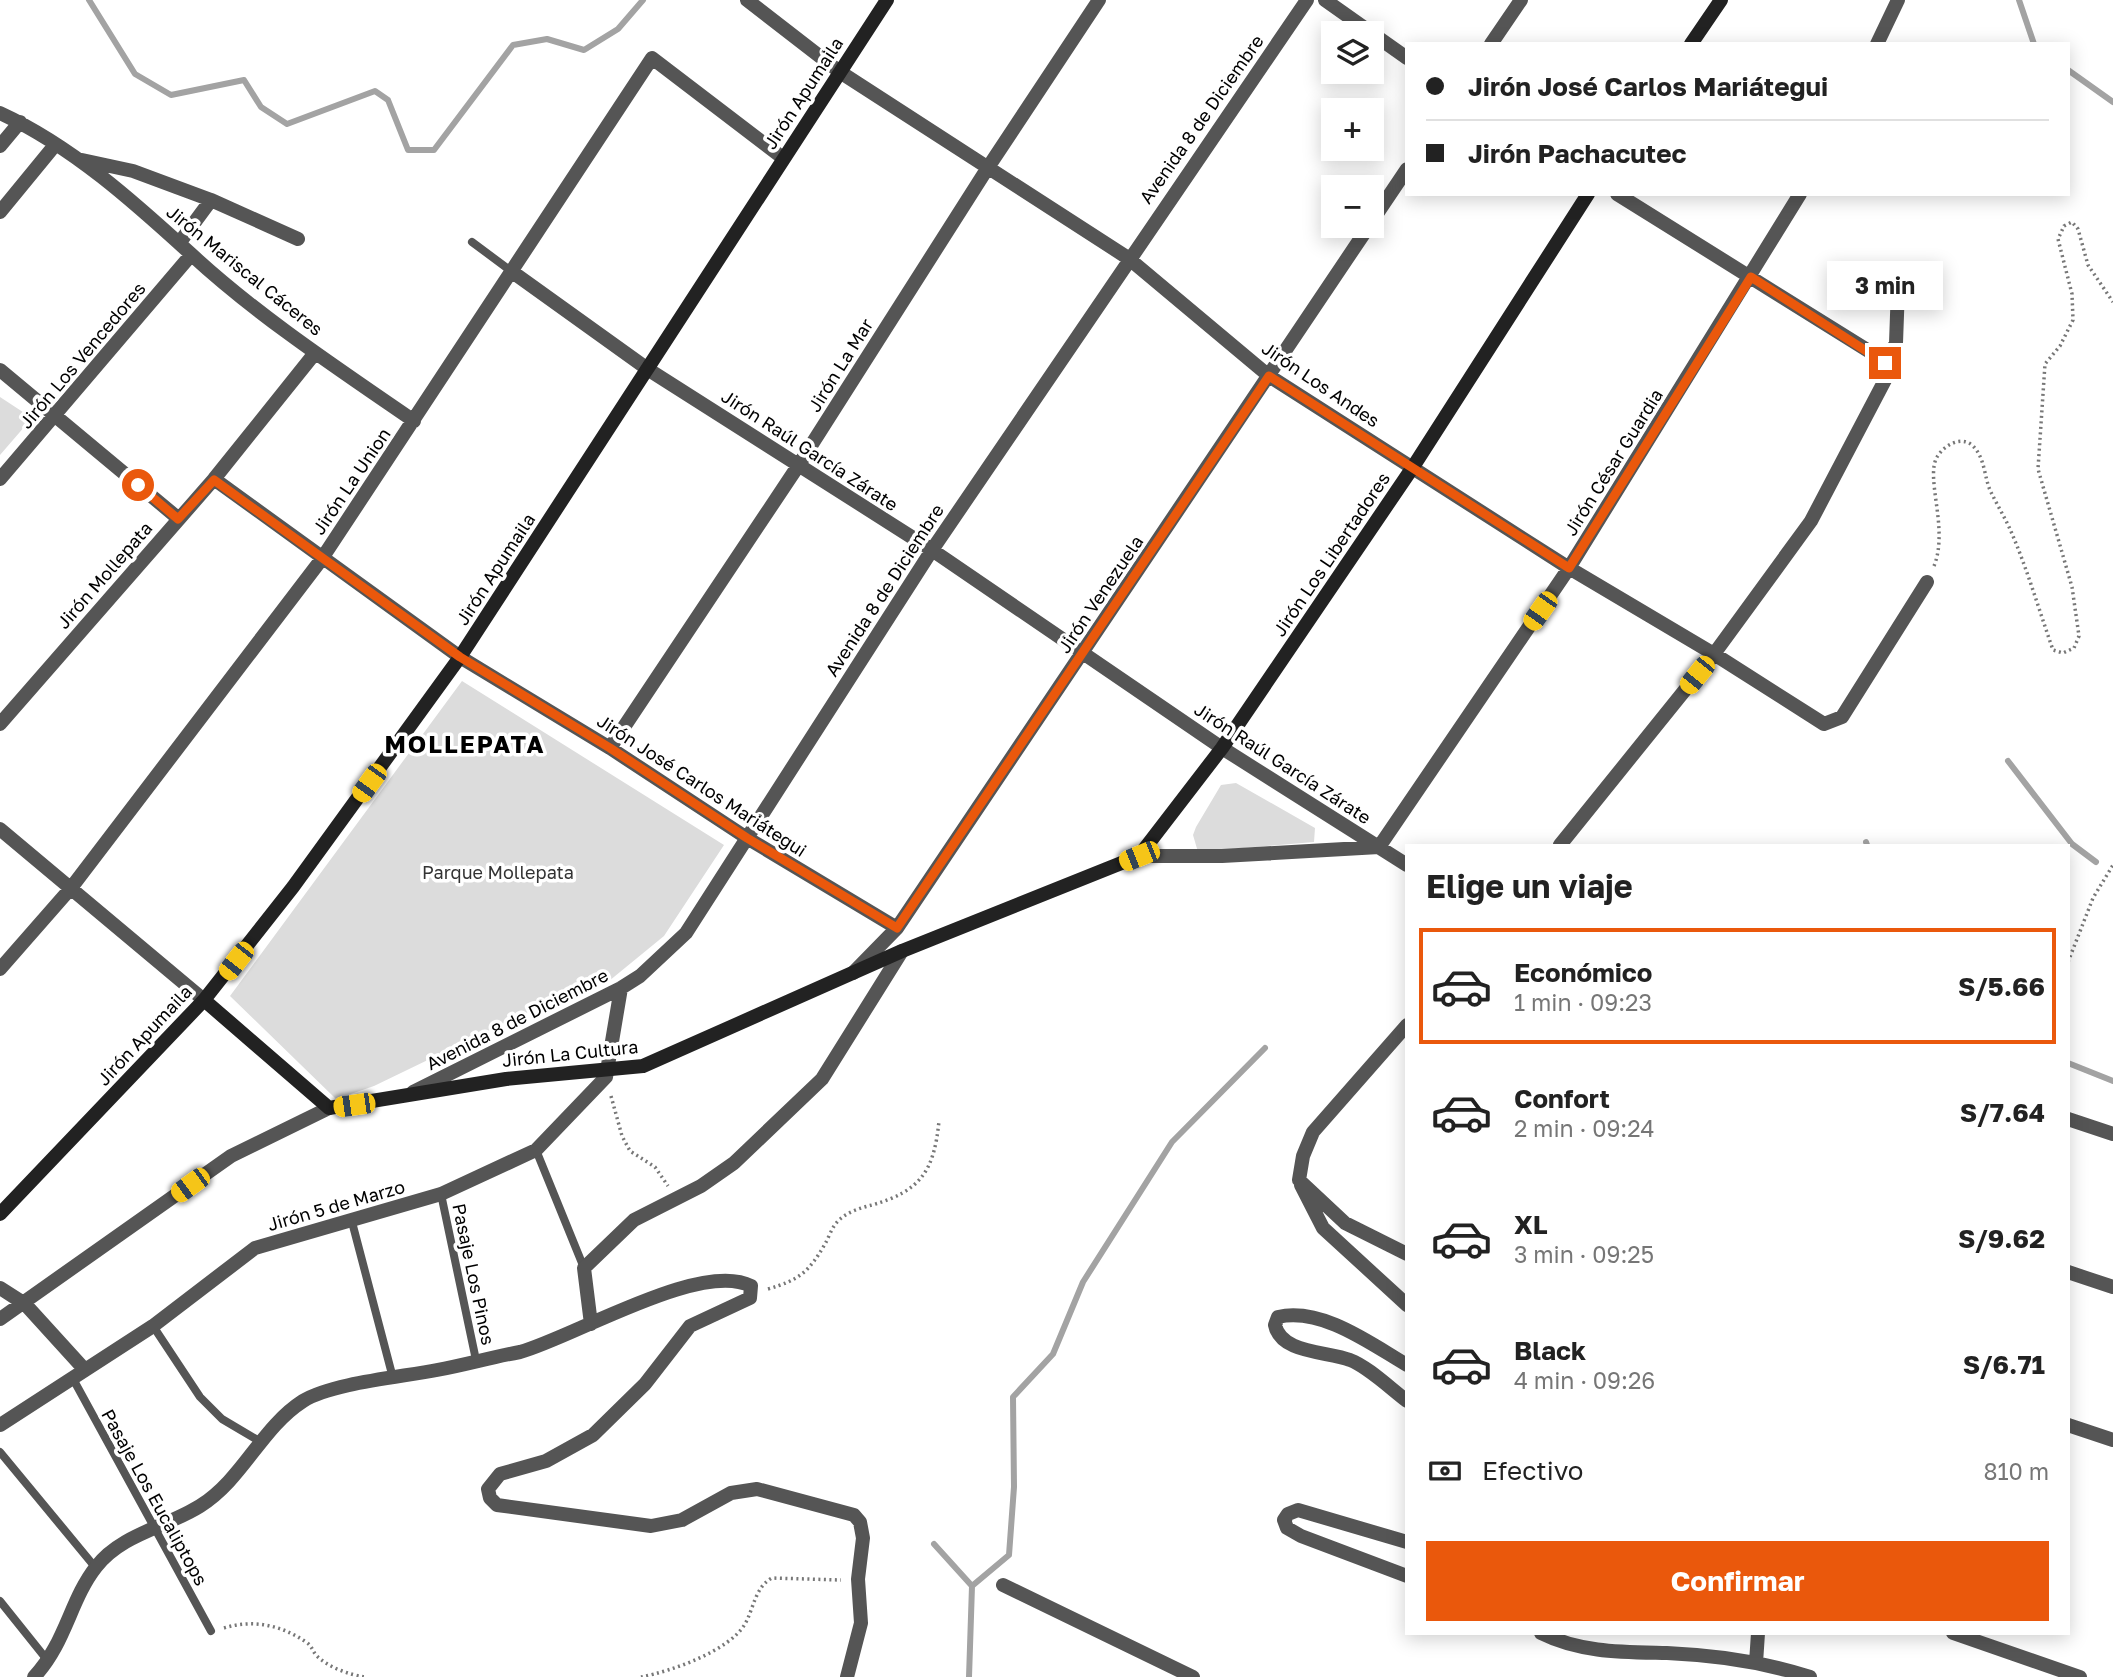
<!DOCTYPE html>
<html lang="es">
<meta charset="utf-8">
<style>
:root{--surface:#fff;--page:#f6f6f6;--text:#222;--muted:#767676;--line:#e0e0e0;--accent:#ea580c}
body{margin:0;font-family:"Golos Text",sans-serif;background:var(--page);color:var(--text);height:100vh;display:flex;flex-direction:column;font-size:26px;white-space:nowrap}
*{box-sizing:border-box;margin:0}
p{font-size:23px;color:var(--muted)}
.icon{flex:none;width:38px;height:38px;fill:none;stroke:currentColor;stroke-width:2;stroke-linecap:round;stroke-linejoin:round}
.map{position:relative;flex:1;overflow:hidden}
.sheet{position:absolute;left:1405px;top:844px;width:665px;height:791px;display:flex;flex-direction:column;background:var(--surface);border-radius:0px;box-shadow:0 4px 18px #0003}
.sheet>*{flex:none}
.guide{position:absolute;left:1405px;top:42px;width:665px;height:154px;border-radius:0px;box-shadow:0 4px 18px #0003;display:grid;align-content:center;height:154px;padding:0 21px;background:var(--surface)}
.controls{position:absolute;left:1321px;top:21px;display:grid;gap:14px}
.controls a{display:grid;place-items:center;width:63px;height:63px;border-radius:0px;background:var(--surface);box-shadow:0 4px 18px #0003;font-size:35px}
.end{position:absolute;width:32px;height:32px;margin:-16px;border:9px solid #ea580c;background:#fff;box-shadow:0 0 0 4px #fff}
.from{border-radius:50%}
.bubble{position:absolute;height:49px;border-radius:0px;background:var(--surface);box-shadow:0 4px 18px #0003;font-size:23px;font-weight:700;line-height:49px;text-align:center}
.car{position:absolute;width:21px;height:42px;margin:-21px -10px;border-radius:9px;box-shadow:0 0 5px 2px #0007;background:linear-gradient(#f5c518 24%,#345 0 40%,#f5c518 0 76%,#345 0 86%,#f5c518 0)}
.guide b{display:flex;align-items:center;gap:24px;height:66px;font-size:26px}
.guide b+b{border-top:2px solid var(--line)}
.guide i{width:18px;height:18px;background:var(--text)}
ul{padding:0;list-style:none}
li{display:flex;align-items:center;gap:21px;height:116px;margin:0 14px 10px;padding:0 7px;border:4px solid transparent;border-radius:0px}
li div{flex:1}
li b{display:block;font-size:26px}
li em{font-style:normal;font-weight:700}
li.active{border-color:var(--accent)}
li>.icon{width:63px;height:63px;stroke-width:1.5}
h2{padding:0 21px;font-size:32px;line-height:84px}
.pay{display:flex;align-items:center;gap:18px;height:77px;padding:0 21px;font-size:26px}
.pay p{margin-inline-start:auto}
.button{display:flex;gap:14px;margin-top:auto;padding:14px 21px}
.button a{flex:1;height:80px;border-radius:0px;background:var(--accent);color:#fff;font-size:28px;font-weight:700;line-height:80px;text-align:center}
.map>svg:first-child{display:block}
</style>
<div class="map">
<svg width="2113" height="1677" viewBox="0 0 2113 1677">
<rect width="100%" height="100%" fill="#fff"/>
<path fill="#dcdcdc" d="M 0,397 L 32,418 L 0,455 Z
M 462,681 L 724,845 L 664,936 L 609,981 L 521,1015 L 374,1086 L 336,1099 L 230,996 Z
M 1236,783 L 1315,828 L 1314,842 L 1198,852 L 1193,835 L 1196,827 L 1221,785 Z"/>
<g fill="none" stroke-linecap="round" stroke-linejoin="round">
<path stroke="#a3a3a3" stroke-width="6" d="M 89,0 L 135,74 L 171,95 L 244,80 L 261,107 L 287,124 L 375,91 L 388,100 L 408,150 L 434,150 L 513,45 L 547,39 L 584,50 L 618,29 L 643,0
M 2019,0 L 2034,44
M 2068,70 L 2113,102
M 2008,761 L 2072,844 L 2096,862
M 1866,842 L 1867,845
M 2068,1063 L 2113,1081
M 934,1544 L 972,1586
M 969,1677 L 972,1586 L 1009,1555 L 1014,1487 L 1013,1397 L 1053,1354 L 1083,1282 L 1172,1142 L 1265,1048"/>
<path stroke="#777" stroke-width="3.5" stroke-dasharray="2 3.5" stroke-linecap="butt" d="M 1934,566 C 1949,529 1925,478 1937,457 C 1944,445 1962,435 1973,446 C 1985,458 1984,476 1990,490 C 1996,503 2004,516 2010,529 C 2027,568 2039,610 2053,650 L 2063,653 L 2074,648 L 2079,636 L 2072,587 L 2038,469 L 2045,364 L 2060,346 L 2073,320 L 2072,294 L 2058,239 L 2064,226 L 2072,222 L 2078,229 L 2088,265 L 2113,302
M 2068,962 L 2093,898 L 2113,865
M 611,1096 L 622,1136 L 630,1151 L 655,1167 L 668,1186
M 768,1289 C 799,1280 809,1272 825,1244 C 829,1237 832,1227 838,1221 C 847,1212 860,1208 872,1205 C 921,1191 934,1171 939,1121
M 224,1628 C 253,1619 281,1625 306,1642 C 312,1646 312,1650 316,1655 C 327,1667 350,1675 365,1677
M 641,1677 C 672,1671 729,1651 745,1624 C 754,1608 755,1587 772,1578 L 841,1580"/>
<path stroke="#555" stroke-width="8" d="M 472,242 L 511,271
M 536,1150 L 584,1268
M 441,1194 L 476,1360
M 352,1222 L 393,1378
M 153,1326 L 200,1397 L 222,1419 L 261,1442
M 72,1377 L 211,1631
M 0,1452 L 95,1567
M 0,1601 L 48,1661"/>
<path stroke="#555" stroke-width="14" d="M 747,0 L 840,72 L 1128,258 L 1269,376 L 1569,568 L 1714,654 L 1824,724 L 1842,717 L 1927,582
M 1325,0 L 1407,58
M 1491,44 L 1521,0
M 1877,44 L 1898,0
M 0,113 C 72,146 134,202 192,255 C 258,316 340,370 414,421
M 0,146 L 20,122
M 82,160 L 133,171 L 211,200
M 0,212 L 55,145
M 1372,221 L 1407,169
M 180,242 L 211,200 L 298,239
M 511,271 L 649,370 L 932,550 L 1222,748 L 1407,865
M 1885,363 L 1896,343 L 1898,287
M 0,370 L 179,519
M 0,479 L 191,255
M 214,479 L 460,657 L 610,748 L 747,838 L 897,928
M 0,724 L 214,479 L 315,353
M 610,748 L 798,466 L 987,169 L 1099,0
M 0,829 L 204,1000
M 1560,845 L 1714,654 L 1811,521 L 1885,380 L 1885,363 L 1880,358 L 1617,194
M 1139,856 L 1222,856 L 1379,847 L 1569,568 L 1800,194
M 0,969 L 71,888 L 321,560 L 652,58 L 783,158
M 853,973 L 897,928 L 1369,226
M 1407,1025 L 1313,1132 L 1303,1156 L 1299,1180 L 1345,1223 L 1407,1254
M 413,1092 L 621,988 L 640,976 L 686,933 L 932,550 L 1307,0
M 2068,1119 L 2113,1134
M 1301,1185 L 1323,1228 L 1407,1305
M 2068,1272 L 2113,1287
M 0,1288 L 25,1304 L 85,1370
M 0,1319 L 231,1156 L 329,1108
M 591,1324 L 584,1268 L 634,1220 L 701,1186 L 734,1163 L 822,1079 L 902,951
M 1407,1365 C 1371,1344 1322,1307 1278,1317 L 1275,1325 C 1281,1354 1328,1351 1350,1360 C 1367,1366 1391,1389 1407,1401
M 0,1425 L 153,1326 L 255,1248 L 441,1194 L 536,1150 L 606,1077 L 621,988
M 2068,1425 L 2113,1440
M 1407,1542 L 1298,1510 L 1288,1514 L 1284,1520 L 1287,1528 L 1301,1536 L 1407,1576
M 1003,1585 L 1193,1677
M 1541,1633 C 1581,1653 1624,1652 1667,1653 C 1715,1655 1764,1662 1810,1677
M 1953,1633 L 2080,1677
M 1756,1663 L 1758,1633
M 34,1677 C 66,1643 70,1600 96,1567 C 121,1534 167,1527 200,1506 C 243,1479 261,1428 303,1401 C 332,1383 402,1377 437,1370 C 465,1365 492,1357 520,1352 C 574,1337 701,1260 751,1286 L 750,1298 L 690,1326 L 645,1384 L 593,1435 L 546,1461 L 500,1474 L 488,1489 L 490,1498 L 497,1505 L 651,1526 L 682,1520 L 731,1493 L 757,1489 L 854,1515 L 860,1522 L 863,1538 L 858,1579 L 861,1623 L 847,1677"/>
<path stroke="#222" stroke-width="14" d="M 1691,44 L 1721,0
M 204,1000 L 329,1108 L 506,1079 L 643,1066 L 902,951 L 1139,856 L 1222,748 L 1413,467 L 1588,194
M 0,1214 L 204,1000 L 293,887 L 460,657 L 887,0"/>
</g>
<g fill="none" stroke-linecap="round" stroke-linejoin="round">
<path stroke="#ea580c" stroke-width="9" d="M 138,485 L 178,519 L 214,480 L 460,657 L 610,748 L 747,838 L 897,928 L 1269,376 L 1569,568 L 1751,277 L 1885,363"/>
</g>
<g text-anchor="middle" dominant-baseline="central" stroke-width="7" stroke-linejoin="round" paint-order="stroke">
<g font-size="18" fill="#000" stroke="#fff">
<text transform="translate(803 93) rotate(-57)">Jirón Apumaila</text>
<text transform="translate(1201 119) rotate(-55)">Avenida 8 de Diciembre</text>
<text transform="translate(245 270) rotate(39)">Jirón Mariscal Cáceres</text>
<text transform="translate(82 355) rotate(-50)">Jirón Los Vencedores</text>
<text transform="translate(840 365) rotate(-58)">Jirón La Mar</text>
<text transform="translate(1321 384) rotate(34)">Jirón Los Andes</text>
<text transform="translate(810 450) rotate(33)">Jirón Raúl García Zárate</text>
<text transform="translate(1613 462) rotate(-58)">Jirón César Guardia</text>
<text transform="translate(351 481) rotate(-56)">Jirón La Union</text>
<text transform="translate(1331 554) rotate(-56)">Jirón Los Libertadores</text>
<text transform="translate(495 569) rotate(-57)">Jirón Apumaila</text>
<text transform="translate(104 575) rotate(-49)">Jirón Mollepata</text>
<text transform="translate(884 590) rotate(-57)">Avenida 8 de Diciembre</text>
<text transform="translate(1100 594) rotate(-56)">Jirón Venezuela</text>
<text transform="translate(1283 763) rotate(33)">Jirón Raúl García Zárate</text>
<text transform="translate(702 785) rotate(33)">Jirón José Carlos Mariátegui</text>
<text transform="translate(517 1019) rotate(-27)">Avenida 8 de Diciembre</text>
<text transform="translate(144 1035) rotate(-47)">Jirón Apumaila</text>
<text transform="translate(570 1053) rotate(-6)">Jirón La Cultura</text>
<text transform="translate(336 1205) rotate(-16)">Jirón 5 de Marzo</text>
<text transform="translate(474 1274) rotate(78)">Pasaje Los Pinos</text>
<text transform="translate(155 1497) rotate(61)">Pasaje Los Eucaliptops</text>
</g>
<g font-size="18" fill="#333" stroke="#fff">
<text x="498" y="872">Parque Mollepata</text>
</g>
<g font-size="24" font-weight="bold" letter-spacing="2" fill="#000" stroke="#fff">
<text x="465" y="743">MOLLEPATA</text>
</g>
</g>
</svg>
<div class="controls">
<a><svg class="icon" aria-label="layers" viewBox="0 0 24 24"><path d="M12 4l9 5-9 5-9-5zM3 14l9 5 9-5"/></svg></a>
<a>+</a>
<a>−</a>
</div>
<i class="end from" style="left:138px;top:485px"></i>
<i class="end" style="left:1885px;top:363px"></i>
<div class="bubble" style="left:1827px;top:261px;width:116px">3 min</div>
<i class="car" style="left:1540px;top:611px;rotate:215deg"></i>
<i class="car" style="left:1697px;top:675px;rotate:219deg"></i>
<i class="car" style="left:369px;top:783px;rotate:216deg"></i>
<i class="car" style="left:1139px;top:856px;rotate:248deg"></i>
<i class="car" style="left:236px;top:961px;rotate:218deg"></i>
<i class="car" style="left:354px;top:1105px;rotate:262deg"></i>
<i class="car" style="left:190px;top:1185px;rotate:234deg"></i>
<div class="guide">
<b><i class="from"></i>Jirón José Carlos Mariátegui</b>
<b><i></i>Jirón Pachacutec</b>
</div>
<section class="sheet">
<h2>Elige un viaje</h2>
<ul>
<li class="active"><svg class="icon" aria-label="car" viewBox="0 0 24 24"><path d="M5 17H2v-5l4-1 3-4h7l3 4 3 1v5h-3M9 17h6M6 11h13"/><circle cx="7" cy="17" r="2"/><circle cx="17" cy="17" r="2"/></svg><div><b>Económico</b><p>1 min · 09:23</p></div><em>S/5.66</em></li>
<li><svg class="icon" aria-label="car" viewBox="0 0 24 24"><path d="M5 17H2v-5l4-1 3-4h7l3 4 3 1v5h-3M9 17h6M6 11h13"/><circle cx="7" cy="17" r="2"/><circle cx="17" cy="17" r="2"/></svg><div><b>Confort</b><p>2 min · 09:24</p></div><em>S/7.64</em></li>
<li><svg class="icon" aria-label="car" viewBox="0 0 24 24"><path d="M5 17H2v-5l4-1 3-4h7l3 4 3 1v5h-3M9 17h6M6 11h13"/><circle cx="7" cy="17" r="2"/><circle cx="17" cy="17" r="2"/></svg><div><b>XL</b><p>3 min · 09:25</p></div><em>S/9.62</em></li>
<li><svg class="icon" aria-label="car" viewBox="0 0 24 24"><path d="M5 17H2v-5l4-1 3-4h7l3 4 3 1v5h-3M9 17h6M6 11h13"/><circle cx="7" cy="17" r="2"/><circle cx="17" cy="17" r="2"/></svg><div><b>Black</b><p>4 min · 09:26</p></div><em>S/6.71</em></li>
</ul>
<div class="pay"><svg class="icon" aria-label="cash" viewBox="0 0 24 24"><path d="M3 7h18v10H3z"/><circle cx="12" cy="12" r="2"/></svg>Efectivo<p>810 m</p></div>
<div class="button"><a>Confirmar</a></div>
</section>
</div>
